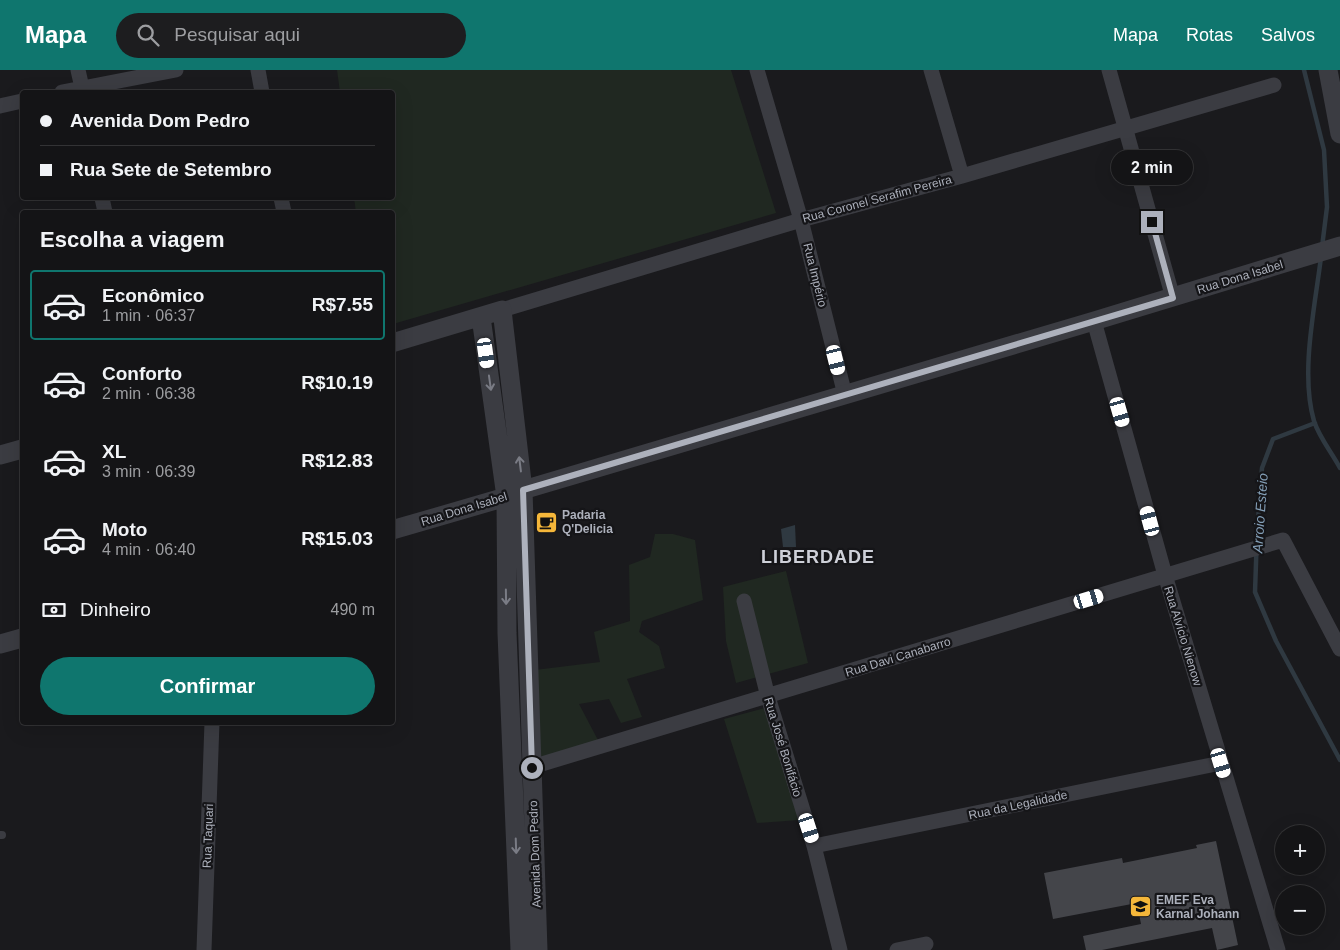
<!DOCTYPE html>
<html lang="pt">
<meta charset="utf-8">
<style>
:root{--surface:#141416;--page:#1d1d1f;--text:#f1f3f6;--muted:#9d9ea1;--line:#333335;--accent:#0f766e}
body{margin:0;font-family:Helvetica,sans-serif;background:var(--page);color:var(--text);height:100vh;display:flex;flex-direction:column;font-size:19px;white-space:nowrap}
*{box-sizing:border-box;margin:0}
p{font-size:16px;color:var(--muted)}
.icon{flex:none;width:28px;height:28px;fill:none;stroke:currentColor;stroke-width:2;stroke-linecap:round;stroke-linejoin:round}
.map{position:relative;flex:1;overflow:hidden}
.panel{position:absolute;left:20px;top:140px;width:375px;height:515px;display:flex;flex-direction:column;background:var(--surface);border-radius:5px;box-shadow:0 5px 20px #0002,0 0 0 1px var(--line)}
.panel>*{flex:none}
.banner{position:absolute;left:20px;top:20px;width:375px;height:110px;border-radius:5px;box-shadow:0 5px 20px #0002,0 0 0 1px var(--line);display:grid;align-content:center;height:110px;padding:0 20px;background:var(--surface)}
.fabs{position:absolute;left:1275px;top:755px;display:grid;gap:10px}
.fabs a{display:grid;place-items:center;width:50px;height:50px;border-radius:50%;background:var(--surface);box-shadow:0 5px 20px #0002,0 0 0 1px var(--line);font-size:25px}
.end{position:absolute;width:22px;height:22px;margin:-11px;border:6px solid #adb1bc;background:#111;box-shadow:0 0 0 2px #111}
.from{border-radius:50%}
.bubble{position:absolute;height:35px;border-radius:18px;background:var(--surface);box-shadow:0 5px 20px #0002,0 0 0 1px var(--line);font-size:16px;font-weight:600;line-height:35px;text-align:center}
.car{position:absolute;width:15px;height:30px;margin:-15px -8px;border-radius:6px;box-shadow:0 0 4px 1px #0007;background:linear-gradient(#fff 24%,#345 0 40%,#fff 0 76%,#345 0 86%,#fff 0)}
.banner b{display:flex;align-items:center;gap:18px;height:48px;font-size:19px}
.banner b+b{border-top:1px solid var(--line)}
.banner i{width:12px;height:12px;background:var(--text)}
ul{padding:0;list-style:none}
li{display:flex;align-items:center;gap:15px;height:70px;margin:0 10px 8px;padding:0 10px;border:2px solid transparent;border-radius:5px}
li div{flex:1}
li b{display:block;font-size:19px}
li em{font-style:normal;font-weight:600}
li.selected{border-color:var(--accent)}
li>.icon{width:45px;height:45px;stroke-width:1.5}
h2{padding:0 20px;font-size:22px;line-height:60px}
.pay{display:flex;align-items:center;gap:12px;height:55px;padding:0 20px;font-size:19px}
.pay p{margin-inline-start:auto}
.action{display:flex;gap:10px;margin-top:auto;padding:10px 20px}
.action a{flex:1;height:58px;border-radius:30px;background:var(--accent);color:#fff;font-size:20px;font-weight:600;line-height:58px;text-align:center}
header{display:flex;align-items:center;gap:30px;box-sizing:border-box;height:70px;padding:0 25px;background:var(--accent);color:#fff}
header strong{font-size:24px}
nav{display:flex;gap:28px;margin-inline-start:auto;font-size:18px}
.search{width:350px;height:45px;background:var(--page);display:flex;align-items:center;gap:12px;box-sizing:border-box;padding:0 18px;border-radius:28px;color:var(--muted);font-size:19px}
.map>svg:first-child{display:block}
</style>
<header>
<strong>Mapa</strong>
<div class="search"><svg class="icon" aria-label="search" viewBox="0 0 24 24"><circle cx="10" cy="10" r="6"/><path d="M15 15l6 6"/></svg>Pesquisar aqui</div>
<nav><a>Mapa</a><a>Rotas</a><a>Salvos</a></nav>
</header>
<div class="map">
<svg width="1340" height="880" viewBox="0 0 1340 880">
<rect width="100%" height="100%" fill="#1a1a1d"/>
<path fill="#202821" d="M 337,0 L 731,0 L 776,143 L 393,254 L 392,142 L 356,142 L 354,128 L 392,128 L 392,22 L 340,22 Z
M 655,464 L 673,464 L 695,470 L 703,530 L 642,551 L 639,562 L 659,576 L 665,598 L 627,609 L 642,647 L 621,653 L 609,629 L 579,634 L 599,672 L 532,692 L 535,600 L 600,592 L 594,562 L 630,551 L 629,495 L 650,487 Z
M 786,501 L 808,593 L 736,613 L 726,571 L 723,517 Z
M 765,638 L 799,750 L 757,753 L 724,649 Z"/>
<path fill="#2f3941" d="M 795,455 L 796,477 L 783,477 L 781,459 Z"/>
<g fill="none" stroke-linecap="round" stroke-linejoin="round">
<path stroke="#2f3941" stroke-width="4.5" d="M 1304,0 L 1324,80 L 1327,137 L 1322,177
M 1321,187 C 1315,237 1300,303 1314,351 C 1319,367 1332,383 1340,398
M 1315,353 L 1273,369 L 1262,398 L 1257,464 L 1255,522 L 1276,571 L 1340,690"/>
</g>
<path fill="#44454a" d="M 1216,771 L 1238,875 L 1217,880 L 1212,858 L 1102,880 L 1086,880 L 1083,866 L 1141,854 L 1137,833 L 1053,849 L 1044,803 L 1122,788 L 1123,793 L 1197,778 L 1196,775 Z"/>
<g fill="none" stroke-linecap="round" stroke-linejoin="round">
<path stroke="#3b3c42" stroke-width="8" d="M 0,765 L 2,765"/>
<path stroke="#3b3c42" stroke-width="15" d="M 78,0 L 83,22
M 258,0 L 262,22
M 757,0 L 801,150 L 845,325
M 931,0 L 962,106
M 1109,0 L 1173,228
M 62,22 L 176,0
M 0,36 L 22,31
M 102,128 L 105,142
M 281,128 L 284,142
M 502,240 L 801,150 L 962,106 L 1274,15
M 1094,251 L 1165,505 L 1278,880
M 744,531 L 768,627 L 814,776 L 840,880
M 512,703 L 1283,470 L 1340,579
M 814,776 L 1221,693
M 204,880 L 212,652
M 897,880 L 926,874"/>
<path stroke="#3b3c42" stroke-width="19" d="M 1328,0 L 1340,64
M 481,247 L 506,427 L 507,563 L 520,880
M 392,273 L 502,240 L 523,420 L 538,880
M 0,385 L 22,379
M 392,460 L 506,427 L 523,420 L 1094,251 L 1340,176
M 0,574 L 22,568"/>
</g>
<defs><path id="oneway-shaft" d="M-6 0H5M1.5-3L5.5 0L1.5 3" fill="none" stroke-width="1.6" stroke-linecap="round" stroke-linejoin="round" transform="scale(1.25)"/></defs>
<g stroke="#7a7c85">
<use href="#oneway-shaft" transform="translate(490 313) rotate(82)"/>
<use href="#oneway-shaft" transform="translate(520 394) rotate(-97)"/>
<use href="#oneway-shaft" transform="translate(506 527) rotate(89)"/>
<use href="#oneway-shaft" transform="translate(516 776) rotate(88)"/>
</g>
<g fill="none" stroke-linecap="round" stroke-linejoin="round">
<path stroke="#adb1bc" stroke-width="6" d="M 532,698 L 523,420 L 1173,228 L 1152,152"/>
</g>
<defs>
<symbol id="cafe-square" viewBox="-11 -11 22 22"><rect x="-9" y="-9" width="18" height="18" rx="4" fill="#f5b73a" stroke="#151518"/><path d="M-5.5-4.5H6V0H3Q3 3.5 0 3.5H-2.5Q-5.5 3.5-5.5 0ZM3-3.2v2h1.7v-2ZM-6 4.5H4V6H-6Z" fill="#111"/></symbol>
<symbol id="school-square" viewBox="-11 -11 22 22"><rect x="-9" y="-9" width="18" height="18" rx="4" fill="#f5b73a" stroke="#151518"/><path d="M0-5L7-2L0 1L-7-2ZM-4 1L0 2.5L4 1V4Q0 6-4 4Z" fill="#111"/></symbol>
</defs>
<g fill-rule="evenodd">
<use href="#cafe-square" x="534" y="440" width="25" height="25"/>
<use href="#school-square" x="1128" y="824" width="25" height="25"/>
</g>
<g text-anchor="middle" dominant-baseline="central" stroke-width="4.5" stroke-linejoin="round" paint-order="stroke">
<g font-size="12" fill="#adb1bc" stroke="#151518">
<text transform="translate(877 129) rotate(-15)">Rua Coronel Serafim Pereira</text>
<text transform="translate(815 205) rotate(76)">Rua Império</text>
<text transform="translate(1240 207) rotate(-17)">Rua Dona Isabel</text>
<text transform="translate(464 439) rotate(-17)">Rua Dona Isabel</text>
<text transform="translate(1183 566) rotate(73)">Rua Alvício Nienow</text>
<text transform="translate(898 587) rotate(-17)">Rua Davi Canabarro</text>
<text transform="translate(783 677) rotate(73)">Rua José Bonifácio</text>
<text transform="translate(1018 735) rotate(-12)">Rua da Legalidade</text>
<text transform="translate(208 766) rotate(-88)">Rua Taquari</text>
<text transform="translate(535 784) rotate(-92)">Avenida Dom Pedro</text>
</g>
<g font-size="12" font-weight="bold" fill="#adb1bc" stroke="#151518" text-anchor="start">
<text x="562" y="445">Padaria<tspan x="562" dy="14">Q'Delicia</tspan></text>
<text x="1156" y="830">EMEF Eva<tspan x="1156" dy="14">Karnal Johann</tspan></text>
</g>
<g font-size="14" font-style="italic" fill="#849fb7" stroke="#151518">
<text transform="translate(1260 443) rotate(-86)">Arroio Esteio</text>
</g>
<g font-size="18" font-weight="bold" letter-spacing="1" fill="#ced0d8" stroke="#151518">
<text x="818" y="487">LIBERDADE</text>
</g>
</g>
</svg>
<div class="fabs">
<a>+</a>
<a>−</a>
</div>
<i class="end from" style="left:532px;top:698px"></i>
<i class="end" style="left:1152px;top:152px"></i>
<div class="bubble" style="left:1111px;top:80px;width:82px">2 min</div>
<i class="car" style="left:486px;top:283px;rotate:172deg"></i>
<i class="car" style="left:836px;top:290px;rotate:166deg"></i>
<i class="car" style="left:1120px;top:342px;rotate:164deg"></i>
<i class="car" style="left:1150px;top:451px;rotate:345deg"></i>
<i class="car" style="left:1089px;top:529px;rotate:73deg"></i>
<i class="car" style="left:1221px;top:693px;rotate:163deg"></i>
<i class="car" style="left:809px;top:758px;rotate:162deg"></i>
<div class="banner">
<b><i class="from"></i>Avenida Dom Pedro</b>
<b><i></i>Rua Sete de Setembro</b>
</div>
<section class="panel">
<h2>Escolha a viagem</h2>
<ul>
<li class="selected"><svg class="icon" aria-label="car" viewBox="0 0 24 24"><path d="M5 17H2v-5l4-1 3-4h7l3 4 3 1v5h-3M9 17h6M6 11h13"/><circle cx="7" cy="17" r="2"/><circle cx="17" cy="17" r="2"/></svg><div><b>Econômico</b><p>1 min · 06:37</p></div><em>R$7.55</em></li>
<li><svg class="icon" aria-label="car" viewBox="0 0 24 24"><path d="M5 17H2v-5l4-1 3-4h7l3 4 3 1v5h-3M9 17h6M6 11h13"/><circle cx="7" cy="17" r="2"/><circle cx="17" cy="17" r="2"/></svg><div><b>Conforto</b><p>2 min · 06:38</p></div><em>R$10.19</em></li>
<li><svg class="icon" aria-label="car" viewBox="0 0 24 24"><path d="M5 17H2v-5l4-1 3-4h7l3 4 3 1v5h-3M9 17h6M6 11h13"/><circle cx="7" cy="17" r="2"/><circle cx="17" cy="17" r="2"/></svg><div><b>XL</b><p>3 min · 06:39</p></div><em>R$12.83</em></li>
<li><svg class="icon" aria-label="car" viewBox="0 0 24 24"><path d="M5 17H2v-5l4-1 3-4h7l3 4 3 1v5h-3M9 17h6M6 11h13"/><circle cx="7" cy="17" r="2"/><circle cx="17" cy="17" r="2"/></svg><div><b>Moto</b><p>4 min · 06:40</p></div><em>R$15.03</em></li>
</ul>
<div class="pay"><svg class="icon" aria-label="cash" viewBox="0 0 24 24"><path d="M3 7h18v10H3z"/><circle cx="12" cy="12" r="2"/></svg>Dinheiro<p>490 m</p></div>
<div class="action"><a>Confirmar</a></div>
</section>
</div>
